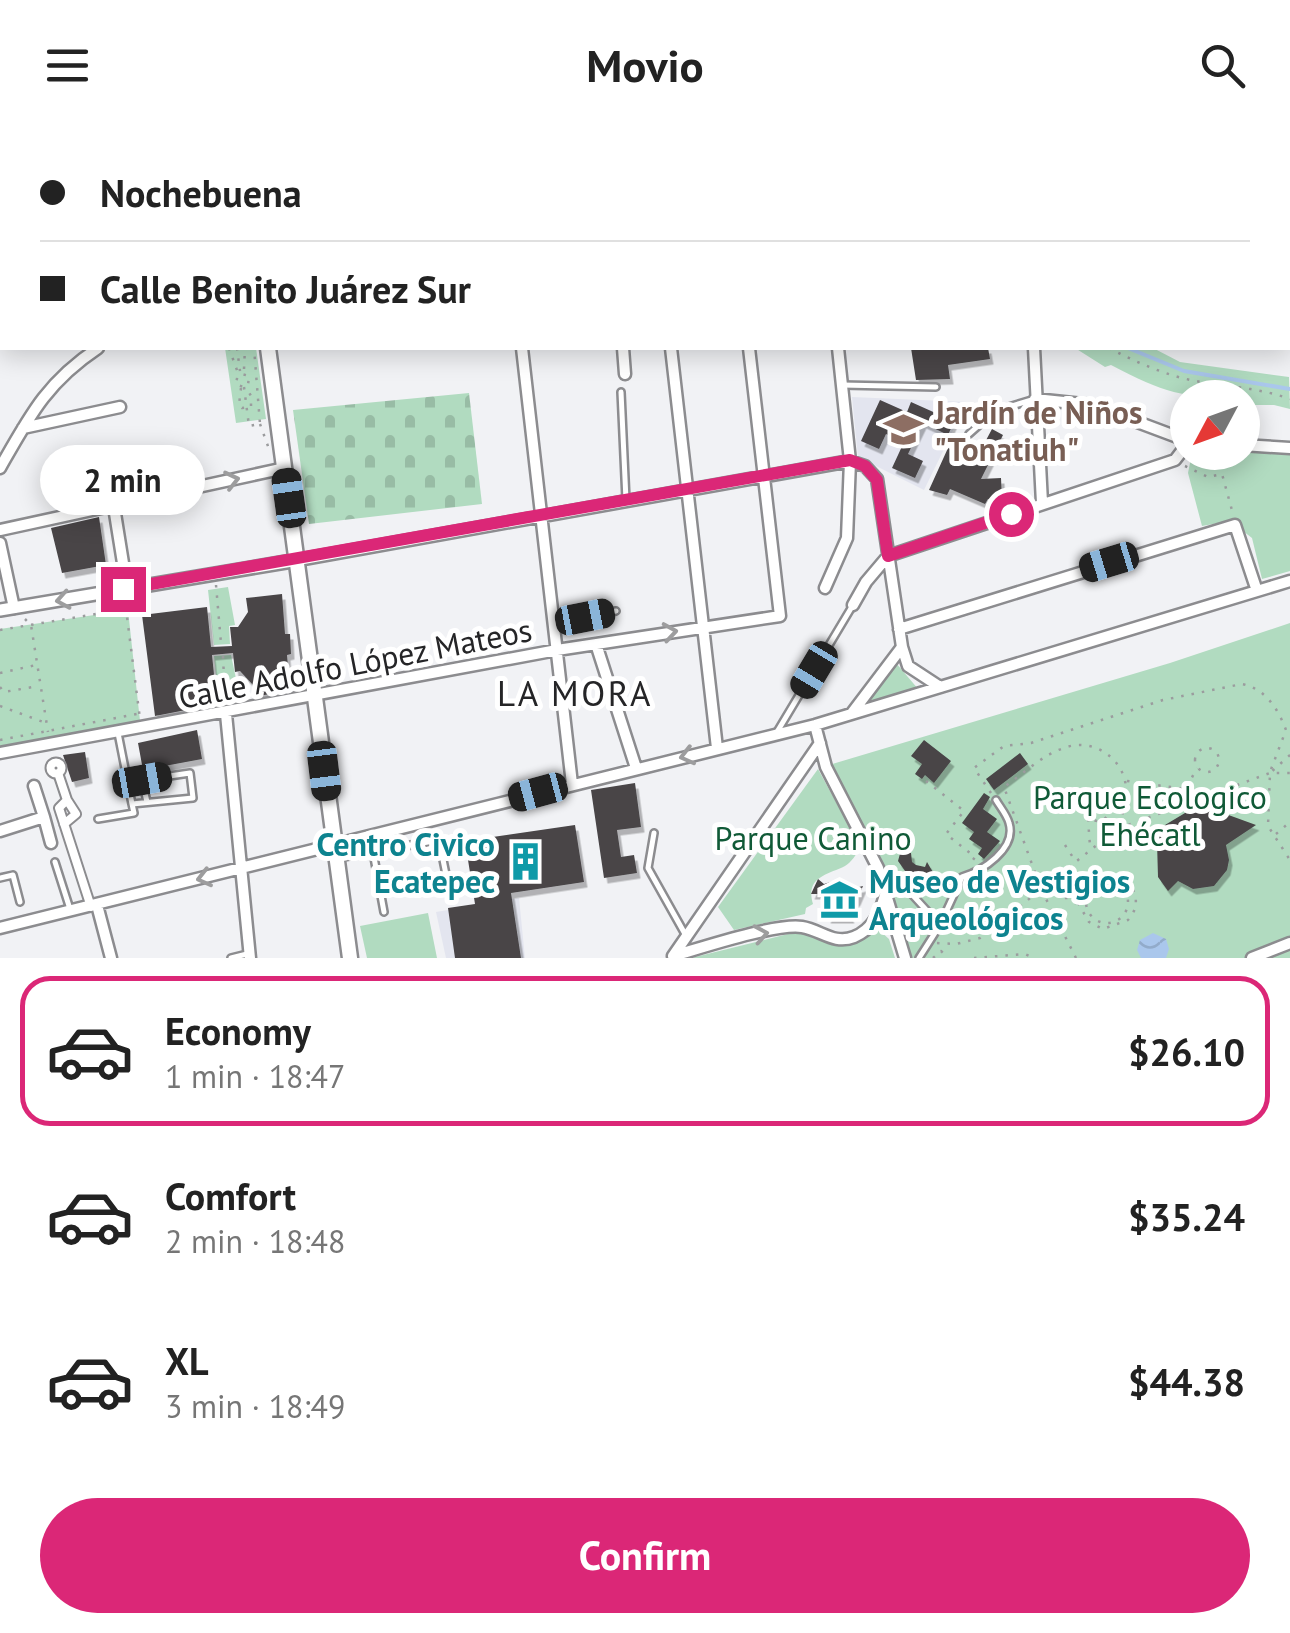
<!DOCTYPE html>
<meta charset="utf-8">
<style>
:root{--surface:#fff;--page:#f6f6f6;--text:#222;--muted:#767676;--line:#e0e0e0;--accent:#db2777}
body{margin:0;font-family:"PT Sans",sans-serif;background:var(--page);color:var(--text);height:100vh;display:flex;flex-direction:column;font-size:38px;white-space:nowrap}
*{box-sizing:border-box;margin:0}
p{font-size:32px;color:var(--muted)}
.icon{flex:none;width:55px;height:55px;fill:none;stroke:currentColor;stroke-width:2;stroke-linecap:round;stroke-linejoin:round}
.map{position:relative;height:828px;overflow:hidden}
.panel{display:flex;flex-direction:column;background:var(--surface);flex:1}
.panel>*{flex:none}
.top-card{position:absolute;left:0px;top:0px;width:1290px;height:220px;box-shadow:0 5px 25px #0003;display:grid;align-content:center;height:220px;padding:0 40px;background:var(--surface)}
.needle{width:65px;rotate:229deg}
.controls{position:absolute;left:1170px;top:250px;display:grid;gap:20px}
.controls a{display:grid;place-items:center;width:90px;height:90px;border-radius:50%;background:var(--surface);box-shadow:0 5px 25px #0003;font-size:50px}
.end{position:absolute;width:45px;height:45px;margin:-22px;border:12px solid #db2777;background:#fff;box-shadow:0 0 0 5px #fff}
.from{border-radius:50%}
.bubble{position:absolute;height:70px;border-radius:35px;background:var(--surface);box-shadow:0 5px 25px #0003;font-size:32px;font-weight:800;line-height:70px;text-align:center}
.car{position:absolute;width:30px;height:60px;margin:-30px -15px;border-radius:12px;box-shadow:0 0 8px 2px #0007;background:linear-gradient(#222 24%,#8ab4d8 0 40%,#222 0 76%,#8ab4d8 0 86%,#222 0)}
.top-card b{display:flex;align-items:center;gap:35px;height:95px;font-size:38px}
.top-card b+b{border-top:2px solid var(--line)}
.top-card i{width:25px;height:25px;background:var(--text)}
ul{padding:18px 0 0;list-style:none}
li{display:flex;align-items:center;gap:30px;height:150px;margin:0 20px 15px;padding:0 20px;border:5px solid transparent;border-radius:30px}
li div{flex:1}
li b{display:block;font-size:38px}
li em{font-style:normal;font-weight:800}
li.selected{border-color:var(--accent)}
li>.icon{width:90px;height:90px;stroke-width:1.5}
.button{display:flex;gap:20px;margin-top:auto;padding:20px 40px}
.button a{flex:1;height:115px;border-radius:60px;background:var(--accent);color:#fff;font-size:40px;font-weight:800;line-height:115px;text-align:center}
header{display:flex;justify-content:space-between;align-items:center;height:130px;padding:0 40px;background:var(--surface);font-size:45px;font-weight:800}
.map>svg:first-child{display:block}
</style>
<header><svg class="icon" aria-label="menu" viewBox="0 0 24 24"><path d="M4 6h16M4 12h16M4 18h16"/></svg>Movio<svg class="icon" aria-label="search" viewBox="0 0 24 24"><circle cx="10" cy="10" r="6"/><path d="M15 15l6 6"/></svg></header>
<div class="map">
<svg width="1290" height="828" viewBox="0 0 1290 828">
<defs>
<pattern id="cemetery-stones" width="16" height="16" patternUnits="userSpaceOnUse" patternTransform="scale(2.5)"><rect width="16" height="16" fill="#b1dbc0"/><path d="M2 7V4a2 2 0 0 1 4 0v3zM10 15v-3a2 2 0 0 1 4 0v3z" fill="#98bca5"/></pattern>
<pattern id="water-waves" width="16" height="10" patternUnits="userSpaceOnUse" patternTransform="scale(2.5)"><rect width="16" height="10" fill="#aac7ec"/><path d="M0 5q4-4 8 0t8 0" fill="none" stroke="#92abca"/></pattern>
<filter id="shadow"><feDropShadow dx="3.5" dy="5.5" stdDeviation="0" flood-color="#0004"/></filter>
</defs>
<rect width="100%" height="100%" fill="#f1f2f5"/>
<path fill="#e3e5ef" d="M 852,267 L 967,272 L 924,360 L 858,327 Z
M 519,768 L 525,828 L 446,828 L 436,782 Z"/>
<path fill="url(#cemetery-stones)" d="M 469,263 L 482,374 L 309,394 L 293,280 Z"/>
<path fill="#b1dbc0" d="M 225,218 L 256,218 L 266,289 L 236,293 Z
M 1075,218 L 1153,218 L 1180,232 L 1289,247 L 1290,279 L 1274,275 L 1243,275 L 1242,268 C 1181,268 1165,263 1111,235 L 1105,237 Z
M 1243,319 L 1290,320 L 1290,441 L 1262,449 L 1252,408 L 1230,391 L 1202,396 L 1188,343 L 1192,323 L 1242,322 Z
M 228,457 L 235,495 L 229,496 L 230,514 L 214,515 L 208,460 Z
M 128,480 L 140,591 L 0,617 L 0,499 Z
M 1290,493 L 1290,828 L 909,828 L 876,719 L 829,635 L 1170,533 Z
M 231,525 L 242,577 L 220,581 L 214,526 Z
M 896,533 L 919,560 L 867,575 Z
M 818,639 L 861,718 C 856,724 851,733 845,736 C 827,745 805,747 813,774 L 806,778 L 805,784 L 734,800 L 718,777 Z
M 428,783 L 437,828 L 367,828 L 360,796 Z
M 879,800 L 889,809 L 895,828 L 691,828 L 800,801 L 827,813 L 846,815 Z"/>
<path fill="url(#water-waves)" d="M 1153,803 L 1166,809 L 1169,819 L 1166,828 L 1141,828 L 1137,820 L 1140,810 Z"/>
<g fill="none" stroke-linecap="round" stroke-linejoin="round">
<path stroke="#aac7ec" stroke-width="4" d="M 644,0 L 649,2
M 531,2 L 542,0
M 1128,218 L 1184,241 L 1290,259"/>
</g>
<path fill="#484547" filter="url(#shadow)" d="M 911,218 L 988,218 L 990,229 L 948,235 L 950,249 L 916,250 Z
M 880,270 L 907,282 L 911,272 L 940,285 L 943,277 L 958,283 L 948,305 L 923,293 L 908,324 L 923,331 L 915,348 L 892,338 L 904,312 L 886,304 L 879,319 L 861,311 Z
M 992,299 L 1003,305 L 981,349 L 1001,348 L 1002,369 L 988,369 L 985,374 L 950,359 L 947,365 L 929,360 L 948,318 L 976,329 Z
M 99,387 L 106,435 L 62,443 L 51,398 Z
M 282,464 L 285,504 L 290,504 L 291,524 L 287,525 L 290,560 L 254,567 L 253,555 L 240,541 L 235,542 L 233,523 L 212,525 L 217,574 L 155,586 L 142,485 L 207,477 L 211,517 L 232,516 L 230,497 L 238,497 L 248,482 L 246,468 Z
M 197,600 L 202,629 L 143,640 L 138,613 Z
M 924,610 L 951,631 L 934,653 L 925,645 L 922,649 L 915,644 L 922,634 L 911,626 Z
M 85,622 L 89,648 L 72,652 L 63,625 Z
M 1020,623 L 1028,634 L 994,660 L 986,649 Z
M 635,653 L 641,697 L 617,700 L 621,727 L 634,725 L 637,743 L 604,748 L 591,660 Z
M 984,663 L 990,667 L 983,679 L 997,689 L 987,702 L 1000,711 L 984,729 L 978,724 L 982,718 L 969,709 L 974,702 L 962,693 Z
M 1195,677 L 1212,679 L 1256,695 L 1226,715 L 1229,730 L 1227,740 L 1214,756 L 1193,759 L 1178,751 L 1168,761 L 1158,747 L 1157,712 L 1165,695 Z
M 575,695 L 584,752 L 511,763 L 521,828 L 455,828 L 448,778 L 475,774 L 465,711 Z
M 901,720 L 911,723 L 912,732 L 916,735 L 925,737 L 927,732 L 934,744 L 924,749 L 908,745 L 898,731 Z
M 818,749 L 824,754 L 840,749 L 851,759 L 863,756 L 857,770 L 847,781 L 851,788 L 827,788 L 830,781 L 818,764 L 811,764 Z"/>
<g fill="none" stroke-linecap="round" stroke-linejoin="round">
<defs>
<path id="service" d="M 842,255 L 936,257
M 621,262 L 626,370
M 969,304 L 995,281 L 1035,269
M 554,492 L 616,481
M 777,602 L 853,475
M 118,603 L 132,674 L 193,668 L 190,643 L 142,650 L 147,672
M 98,689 L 134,683 L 132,674
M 654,703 L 648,738 L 685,804
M 373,722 L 384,782
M 338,728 L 439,710 L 451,769
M 55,732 L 70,779
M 0,748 L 13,745 L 20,772
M 908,760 L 940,795
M 231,828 L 247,824
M 919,828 L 940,795 L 962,747 C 982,741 1017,719 1009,693 C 1007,685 1000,677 996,670"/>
<path id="pedestrian" d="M50.5 638a5.5 5.5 0 1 1 11 0a5.5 5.5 0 1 1-11 0Z
M 58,643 L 67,670 L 59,678 L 91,777
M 64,694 L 76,684 L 67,670"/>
<path id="minor" d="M 751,0 L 755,2
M 1179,0 L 1183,2
M 849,2 L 852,0
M 964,2 L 968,0
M 1270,2 L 1273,0
M 0,37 L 2,36
M 1288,71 L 1290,73
M 0,147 L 2,146
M 1288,157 L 1290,158
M 1288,203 L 1290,203
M 522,218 L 572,654
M 623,218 L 625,244
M 671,218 L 717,618
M 1034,218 L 1042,373
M 1035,269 L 1092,275 L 1188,311
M 23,298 L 120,277
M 1242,315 L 1290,318
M 850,331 L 865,336 L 877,349 L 902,517 L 908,536 L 940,557
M 0,338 C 30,285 47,252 98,218
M 114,377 L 127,458
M 0,400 L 285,338
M 0,413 L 14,478
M 298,430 L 850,331
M 825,458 L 847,408 L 850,331 L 838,218
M 853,475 L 866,452 L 888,426 L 1175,330 L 1188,313
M 899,499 L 1235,395 L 1257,461
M 596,514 L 636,638
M 852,583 L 902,517
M 226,584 L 250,828
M 815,595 L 826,637 L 878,738 L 905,828
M 0,623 L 557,520 L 780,486 L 749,218
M 34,656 L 44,687
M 0,701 L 44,687 L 51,713
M 97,775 L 111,828
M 0,798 L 815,595 L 1290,451
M 673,826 L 820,613
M 673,826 C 701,818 776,793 802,797 C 821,800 834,815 854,807 C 873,799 880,783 885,765
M 1252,828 L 1290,813"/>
<path id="tertiary" d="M 0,480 L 298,430"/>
<path id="secondary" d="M 241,0 L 241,2
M 268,218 L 350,828"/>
</defs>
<use href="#service" stroke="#8c8c8f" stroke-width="10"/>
<use href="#pedestrian" stroke="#8c8c8f" stroke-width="12"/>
<use href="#minor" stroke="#8c8c8f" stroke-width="15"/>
<use href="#tertiary" stroke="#8c8c8f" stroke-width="16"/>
<use href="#secondary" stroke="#8c8c8f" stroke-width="19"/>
<path stroke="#9b9c9e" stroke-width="2.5" stroke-dasharray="2.5 8" stroke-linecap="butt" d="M 1009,0 L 1009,2
M 1037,0 L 1040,2
M 1078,2 L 1080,0
M 229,218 L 238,243 L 236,254 L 243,257 L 248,255 L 249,246 L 238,243
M 237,218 L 240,241
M 1109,218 C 1132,230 1156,241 1182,248 C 1218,257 1255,256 1290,269
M 244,239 L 245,218
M 244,257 L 249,296 L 260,294 L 254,218
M 241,258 L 239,275 L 242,278 L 251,277 L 251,266 L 247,259
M 260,294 L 269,319
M 1185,336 L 1208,347 L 1222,344 L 1233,384
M 216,455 L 221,513
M 25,489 L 31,495 L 48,602
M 0,500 L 126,479 L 140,589
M 223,526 L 225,570
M 0,543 L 36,535
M 0,557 L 4,562 L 39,556
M 0,576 L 46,593
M 0,610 L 137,584
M1195 630a12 12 0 1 1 24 0a12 12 0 1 1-24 0Z
M 1290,625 L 1270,643 L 1268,696 L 1290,730
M 926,651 L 964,681 L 946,704 L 975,727 L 970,734
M 1127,651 L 1185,659
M 991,663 L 974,638 L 1004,616 L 1031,613 L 1163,570 L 1242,554 C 1266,559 1278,579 1286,600 L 1270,642
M1087 680a11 11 0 1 1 22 0a11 11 0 1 1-22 0Z
M 1177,675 L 1197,638
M 1088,689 L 1090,716
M 1276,704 L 1290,692
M 1065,715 L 1074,729
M1086 772a21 21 0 1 1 42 0a21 21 0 1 1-42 0Z
M 1049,755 L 1063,768 L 1069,768
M1069 766a7 7 0 1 1 14 0a7 7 0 1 1-14 0Z
M 1078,773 L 1089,792 L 1103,799 L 1128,790 C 1143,774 1135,754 1117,744 L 1097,744 L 1079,760
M 937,813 L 956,814 L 980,808 L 1117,699 L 1270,643 L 1290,643
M 933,828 L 941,821 L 948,828
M 974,828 L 1025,824 L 1034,828
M 1076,828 L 1041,759 L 1004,657 C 1023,644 1042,625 1064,618 C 1089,608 1119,624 1125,651 C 1129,667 1123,683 1118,697"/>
<use href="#service" stroke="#fff" stroke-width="5"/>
<use href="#pedestrian" stroke="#fff" stroke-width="8"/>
<use href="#minor" stroke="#fff" stroke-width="10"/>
<use href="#tertiary" stroke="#fff" stroke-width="11"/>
<use href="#secondary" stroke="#fff" stroke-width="14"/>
</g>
<defs><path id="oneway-chevron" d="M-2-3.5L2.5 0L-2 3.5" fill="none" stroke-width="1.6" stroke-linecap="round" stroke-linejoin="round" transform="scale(2.5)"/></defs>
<g stroke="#9d9d9e">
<use href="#oneway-chevron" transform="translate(232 350) rotate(-13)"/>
<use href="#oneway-chevron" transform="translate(63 470) rotate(170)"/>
<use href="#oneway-chevron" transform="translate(670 502) rotate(-9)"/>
<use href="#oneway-chevron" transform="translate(687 626) rotate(166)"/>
<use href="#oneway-chevron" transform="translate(204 748) rotate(166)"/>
<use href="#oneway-chevron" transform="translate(761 804) rotate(-10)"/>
</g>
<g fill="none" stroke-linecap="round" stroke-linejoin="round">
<path stroke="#db2777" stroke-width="12" d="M 123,459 L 850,330 L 865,336 L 877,350 L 888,426 L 1011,384"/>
</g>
<defs>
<symbol id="school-bare" viewBox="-9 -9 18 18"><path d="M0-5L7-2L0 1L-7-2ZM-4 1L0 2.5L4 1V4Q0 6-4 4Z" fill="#8d6e63" stroke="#fff" stroke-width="2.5" paint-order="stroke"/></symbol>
<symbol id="building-bare" viewBox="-9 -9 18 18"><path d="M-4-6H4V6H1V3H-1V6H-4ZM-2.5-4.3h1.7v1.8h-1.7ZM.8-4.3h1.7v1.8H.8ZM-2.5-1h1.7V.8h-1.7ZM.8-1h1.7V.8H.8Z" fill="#0f9aa8" stroke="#fff" stroke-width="2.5" paint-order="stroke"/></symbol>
<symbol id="museum-bare" viewBox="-9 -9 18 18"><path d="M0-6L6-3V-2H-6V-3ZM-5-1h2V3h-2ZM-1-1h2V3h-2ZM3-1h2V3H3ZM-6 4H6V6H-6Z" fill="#0f9aa8" stroke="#fff" stroke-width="2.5" paint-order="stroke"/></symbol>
</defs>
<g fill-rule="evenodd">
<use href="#school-bare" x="876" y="272" width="55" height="55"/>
<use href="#building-bare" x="498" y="704" width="55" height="55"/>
<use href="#museum-bare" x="812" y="742" width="55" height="55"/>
</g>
<g text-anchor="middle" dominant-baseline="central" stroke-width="10" stroke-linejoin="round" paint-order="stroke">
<g font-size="32" font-weight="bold" fill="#785e54" stroke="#fff" text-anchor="start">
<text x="934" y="282">Jardín de Niños<tspan x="934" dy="37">"Tonatiuh"</tspan></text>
</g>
<g font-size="32" fill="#252527" stroke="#fff">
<text transform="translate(355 533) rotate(-11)">Calle Adolfo López Mateos</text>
</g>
<g font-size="32" fill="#105a37" stroke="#fff">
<text x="1150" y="667">Parque Ecologico<tspan x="1150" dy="37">Ehécatl</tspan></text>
<text x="813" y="708">Parque Canino</text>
</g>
<g font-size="32" font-weight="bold" fill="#0d838f" stroke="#fff" text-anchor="end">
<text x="495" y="714">Centro Civico<tspan x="495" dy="37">Ecatepec</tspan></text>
<text x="869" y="751" text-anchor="start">Museo de Vestigios<tspan x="869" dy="37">Arqueológicos</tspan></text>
</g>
<g font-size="35" letter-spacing="2.5" fill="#252527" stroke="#fff">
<text x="575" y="563">LA MORA</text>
</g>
</g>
</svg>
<div class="controls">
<a><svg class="needle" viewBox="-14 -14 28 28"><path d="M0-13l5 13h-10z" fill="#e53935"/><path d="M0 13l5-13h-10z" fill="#767676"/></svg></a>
</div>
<i class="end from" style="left:1011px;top:384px"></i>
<i class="end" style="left:123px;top:459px"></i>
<div class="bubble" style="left:40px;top:315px;width:165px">2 min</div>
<i class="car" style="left:289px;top:368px;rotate:352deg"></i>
<i class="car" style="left:1109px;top:432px;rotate:253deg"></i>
<i class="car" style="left:585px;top:487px;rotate:79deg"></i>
<i class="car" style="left:814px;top:540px;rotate:211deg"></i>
<i class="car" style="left:324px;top:641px;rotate:173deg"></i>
<i class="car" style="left:142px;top:650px;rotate:80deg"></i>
<i class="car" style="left:538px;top:662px;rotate:255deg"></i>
<div class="top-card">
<b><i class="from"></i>Nochebuena</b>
<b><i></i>Calle Benito Juárez Sur</b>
</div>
</div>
<section class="panel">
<ul>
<li class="selected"><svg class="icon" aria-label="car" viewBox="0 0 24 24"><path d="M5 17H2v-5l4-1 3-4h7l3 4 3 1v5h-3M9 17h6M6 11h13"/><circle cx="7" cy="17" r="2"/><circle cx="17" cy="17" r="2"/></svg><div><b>Economy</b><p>1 min · 18:47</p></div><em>$26.10</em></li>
<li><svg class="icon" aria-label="car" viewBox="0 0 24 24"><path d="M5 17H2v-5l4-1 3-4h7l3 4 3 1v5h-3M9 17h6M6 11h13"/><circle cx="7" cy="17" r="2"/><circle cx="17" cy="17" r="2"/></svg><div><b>Comfort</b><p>2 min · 18:48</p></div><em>$35.24</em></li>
<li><svg class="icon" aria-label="car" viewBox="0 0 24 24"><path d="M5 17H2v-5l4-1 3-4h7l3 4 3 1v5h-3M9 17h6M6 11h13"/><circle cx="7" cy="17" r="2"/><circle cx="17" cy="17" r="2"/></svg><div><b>XL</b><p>3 min · 18:49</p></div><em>$44.38</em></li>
</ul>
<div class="button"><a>Confirm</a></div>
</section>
